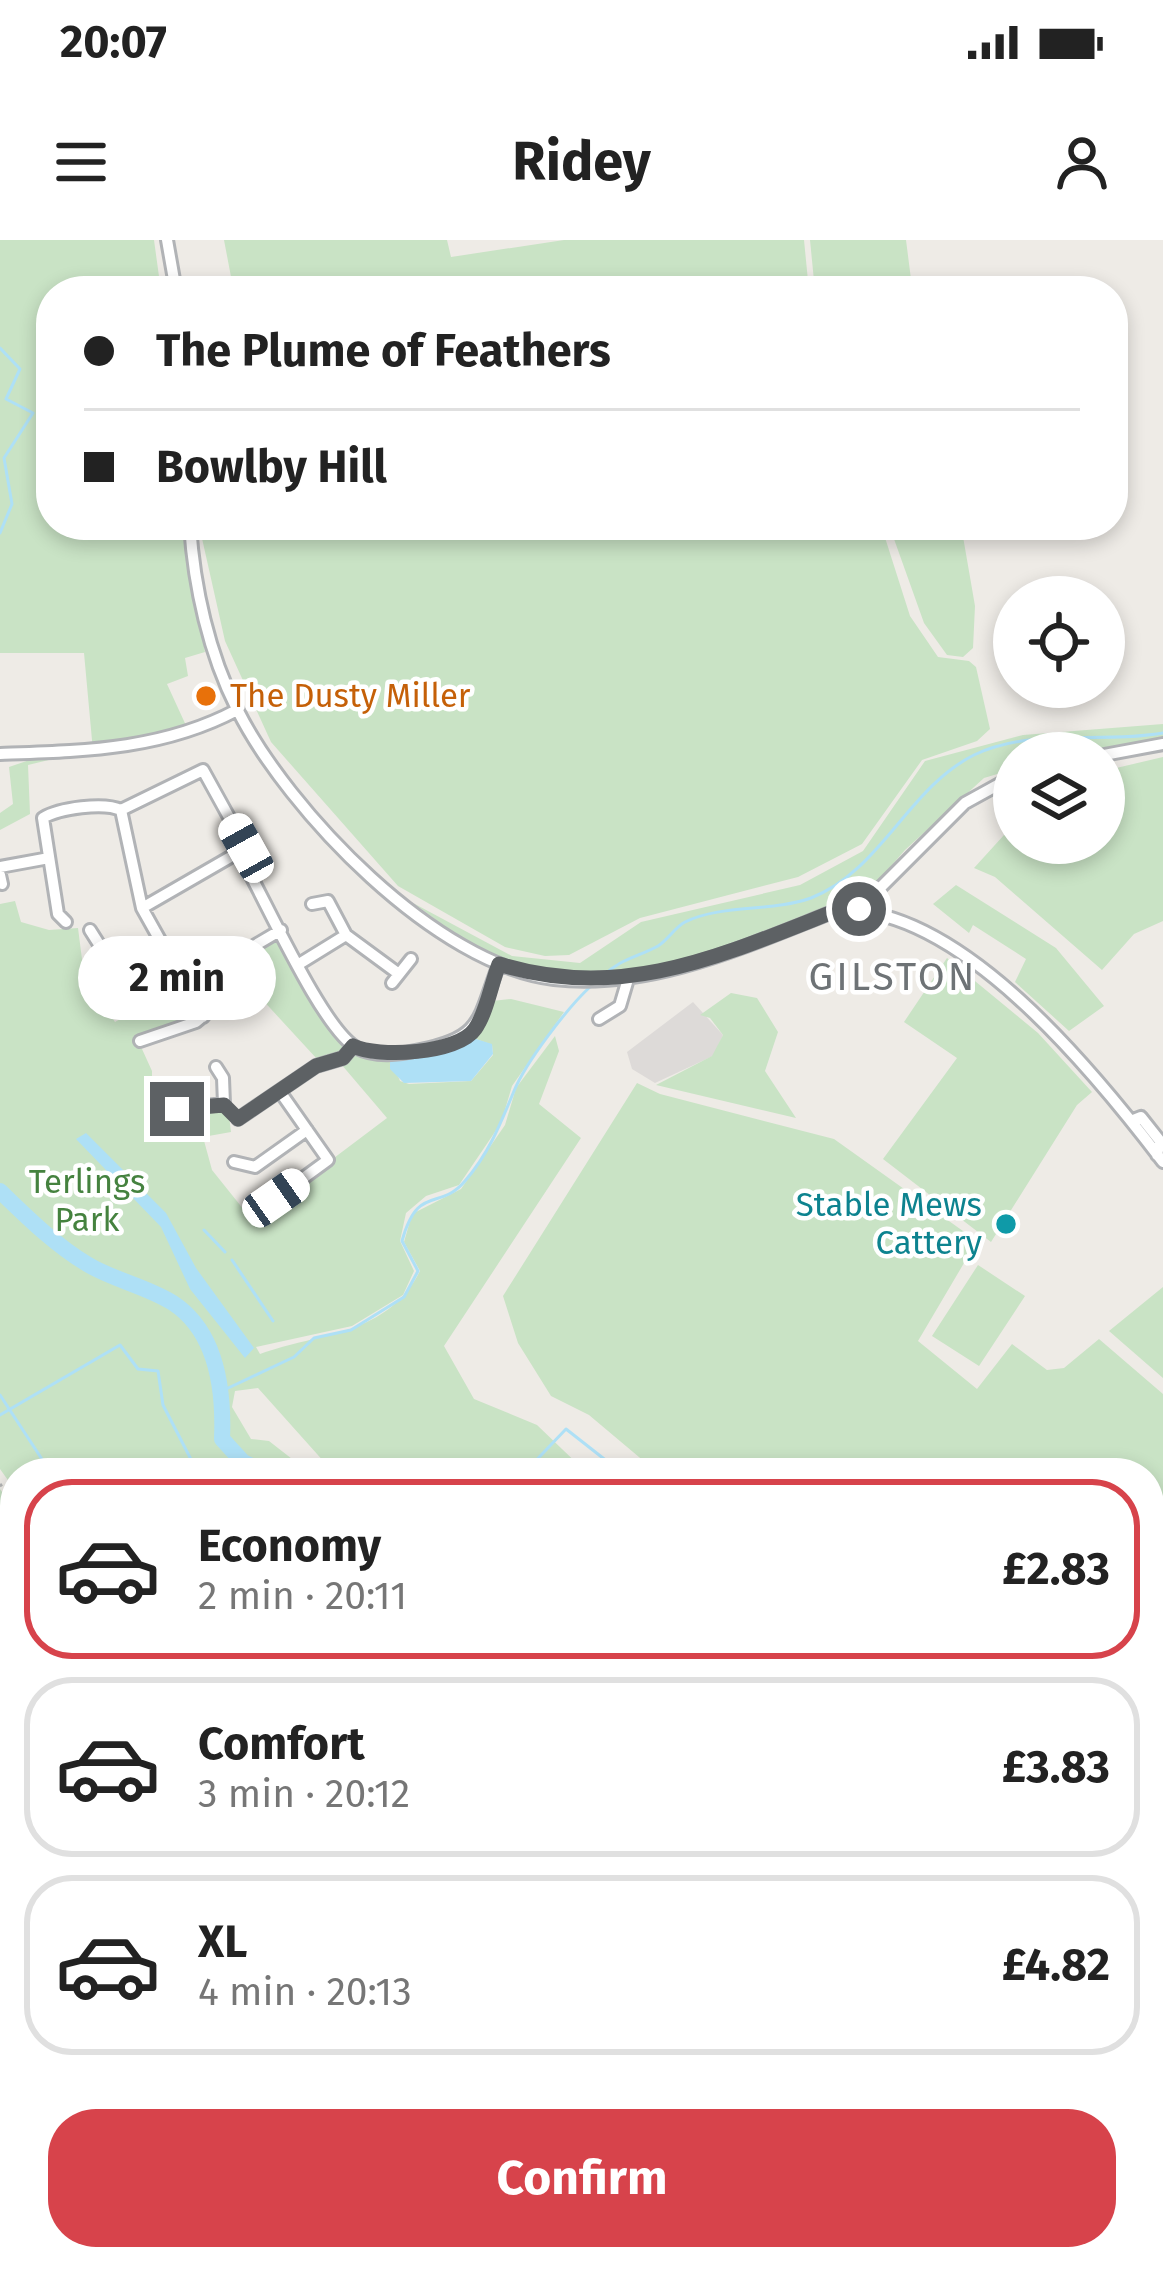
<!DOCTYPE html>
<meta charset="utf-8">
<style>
:root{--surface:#fff;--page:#f6f6f6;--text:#222;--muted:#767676;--line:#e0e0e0;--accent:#d7434b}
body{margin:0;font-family:"Fira Sans",sans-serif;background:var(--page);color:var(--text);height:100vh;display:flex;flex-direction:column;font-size:45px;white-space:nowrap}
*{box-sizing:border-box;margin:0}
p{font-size:39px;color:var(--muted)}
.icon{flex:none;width:66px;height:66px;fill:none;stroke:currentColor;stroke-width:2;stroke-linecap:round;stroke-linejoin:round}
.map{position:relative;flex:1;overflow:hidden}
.drawer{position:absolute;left:0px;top:1218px;width:1164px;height:813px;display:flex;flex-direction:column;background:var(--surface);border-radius:48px 48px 0 0;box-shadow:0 6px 18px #0003}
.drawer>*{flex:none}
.banner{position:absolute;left:36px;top:36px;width:1092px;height:264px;border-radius:48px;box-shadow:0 6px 18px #0003;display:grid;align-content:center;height:264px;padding:0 48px;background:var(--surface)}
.controls{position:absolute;left:993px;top:336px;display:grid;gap:24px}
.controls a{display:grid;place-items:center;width:132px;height:132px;border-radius:50%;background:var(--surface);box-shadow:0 6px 18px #0003;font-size:60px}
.end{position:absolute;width:54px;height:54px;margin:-27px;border:15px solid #5d6164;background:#fff;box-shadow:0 0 0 6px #fff}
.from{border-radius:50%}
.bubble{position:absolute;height:84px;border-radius:42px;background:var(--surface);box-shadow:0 6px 18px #0003;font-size:39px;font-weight:700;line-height:84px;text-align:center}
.car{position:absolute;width:36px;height:72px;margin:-36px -18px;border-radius:15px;box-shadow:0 0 9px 3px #0007;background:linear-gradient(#fff 24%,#345 0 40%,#fff 0 76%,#345 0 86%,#fff 0)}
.banner b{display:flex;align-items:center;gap:42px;height:114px;font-size:45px}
.banner b+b{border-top:3px solid var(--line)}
.banner i{width:30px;height:30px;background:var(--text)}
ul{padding:21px 0 0;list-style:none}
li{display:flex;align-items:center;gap:36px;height:180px;margin:0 24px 18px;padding:0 24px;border:6px solid var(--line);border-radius:48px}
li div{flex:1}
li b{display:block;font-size:45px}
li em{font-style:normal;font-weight:700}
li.current{border-color:var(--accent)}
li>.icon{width:108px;height:108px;stroke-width:1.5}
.button{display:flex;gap:24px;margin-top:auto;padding:24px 48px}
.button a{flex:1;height:138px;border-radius:48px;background:var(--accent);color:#fff;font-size:48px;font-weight:700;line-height:138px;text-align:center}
.status{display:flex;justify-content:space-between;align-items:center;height:84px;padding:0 60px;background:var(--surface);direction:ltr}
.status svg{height:33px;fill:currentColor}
header{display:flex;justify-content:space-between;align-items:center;height:156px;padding:0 48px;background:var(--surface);font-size:54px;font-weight:700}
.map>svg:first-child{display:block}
</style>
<div class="status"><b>20:07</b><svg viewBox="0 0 49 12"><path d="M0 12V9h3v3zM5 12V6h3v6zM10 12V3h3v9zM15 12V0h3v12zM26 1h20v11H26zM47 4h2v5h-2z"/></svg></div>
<header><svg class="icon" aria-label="menu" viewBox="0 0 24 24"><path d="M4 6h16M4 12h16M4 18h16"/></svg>Ridey<svg class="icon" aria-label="person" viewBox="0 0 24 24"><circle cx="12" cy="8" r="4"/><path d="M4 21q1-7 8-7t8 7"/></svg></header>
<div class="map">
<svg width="1163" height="2029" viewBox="0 0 1163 2029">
<rect width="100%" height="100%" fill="#eeebe6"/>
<path fill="#faf0de" d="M 15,1426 L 15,1776 L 0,1752 L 0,1434 Z
M 15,1837 L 15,1983 L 0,1991 L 0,1846 Z
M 159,2016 L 398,2016 L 373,2029 L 167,2029 Z"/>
<path fill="#dddad8" d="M 693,762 L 723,795 L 713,816 L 655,843 L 632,829 L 627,812 Z
M 15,1983 L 15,2016 L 127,2016 L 133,2029 L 0,2029 L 0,1991 Z
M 398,2016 L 509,2016 L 517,2029 L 373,2029 Z
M 578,2016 L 823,2016 L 825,2029 L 585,2029 Z"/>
<path fill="#c9e3c5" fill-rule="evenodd" d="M 0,0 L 154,0 L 161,51 L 51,51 L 51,285 L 183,285 L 205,412 L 185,418 L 188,436 L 167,444 L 189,492 L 93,511 L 84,413 L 0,413 Z
M 224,0 L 447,0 L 451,17 L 564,0 L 804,0 L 809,51 L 187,51 L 232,42 Z
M 810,0 L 906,0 L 912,47 L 815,51 Z
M 199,285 L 881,285 L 910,376 L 938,417 L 969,421 L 976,427 L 990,489 L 977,501 L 922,520 L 862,604 L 798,637 L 640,678 L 569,715 L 545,716 L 505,707 L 398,646 L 271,502 L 225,401 Z
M 889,285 L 961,285 L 975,366 L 973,408 L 963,417 L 947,415 L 924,383 Z
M 1163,484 L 1163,500 L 1082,513 L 1014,513 L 1014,529 L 984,538 L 905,610 L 864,657 L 672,729 L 543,732 L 485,716 L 413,663 L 512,716 L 580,723 L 641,682 L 800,645 L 863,611 L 925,521 L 1023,495 Z
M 56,511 L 57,518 L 28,525 L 30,574 L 0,590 L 0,573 L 13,564 L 9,527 Z
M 1163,517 L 1163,681 L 1134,694 L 1102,730 L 995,637 L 974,628 L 1014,584 L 1014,603 L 1104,603 L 1104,540 L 1112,538 L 1112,529 Z
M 956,645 L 1056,708 L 1104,766 L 1069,791 L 1015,742 L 1026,719 L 973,685 L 969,693 L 933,664 Z
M 15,661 L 21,682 L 49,690 L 78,688 L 84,735 L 115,782 L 179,745 L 194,770 L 191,778 L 137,798 L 152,831 L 152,851 L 173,873 L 221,868 L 229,876 L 231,892 L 203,897 L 212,930 L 248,975 L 257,976 L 387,878 L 341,824 L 355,813 C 385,815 452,817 475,795 C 484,787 488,772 492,761 L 511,759 L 564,772 L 512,846 L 501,883 L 459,945 L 426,956 L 406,973 L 400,1001 L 414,1031 L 403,1055 L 352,1086 L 256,1107 L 260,1114 C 321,1092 387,1096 420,1031 L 404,1002 L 412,974 L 461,949 L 505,885 L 516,848 L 555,796 L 559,811 L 539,864 L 581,898 L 444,1106 L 474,1159 L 537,1185 L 587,1233 L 348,1233 L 341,1222 L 334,1233 L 258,1148 L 235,1151 L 232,1167 L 251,1199 L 269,1201 L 310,1233 L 15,1233 L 15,1250 L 0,1229 L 0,664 ZM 476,799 L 492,805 L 493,815 L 471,841 L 409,844 L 400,841 L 391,819 Z
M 276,697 L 343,803 L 343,810 L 317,819 L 247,743 L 230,747 L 206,768 L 192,744 Z
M 947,718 L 1038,793 L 1092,852 L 1077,865 L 991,1002 L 883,919 L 957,818 L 904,782 Z
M 731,753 L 757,758 L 778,792 L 765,831 L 796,878 L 656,845 L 712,816 L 723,795 L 710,778 L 700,775 Z
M 637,843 L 660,854 L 834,899 L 977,1001 L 918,1101 L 977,1149 L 1012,1104 L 1047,1130 L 1064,1128 L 1099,1099 L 1163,1154 L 1163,1495 L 1149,1500 L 1149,1233 L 658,1233 L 589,1175 L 551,1156 L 518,1103 L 503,1056 Z
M 978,1025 L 1025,1056 L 979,1126 L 932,1096 Z
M 1163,1047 L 1163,1138 L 1109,1091 Z
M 0,1249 L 15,1270 L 15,1426 L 0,1434 Z
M 1163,1530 L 1163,1632 L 1149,1613 L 1149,1537 Z"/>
<path fill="#aee0f6" d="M 476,799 L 492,804 L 493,814 L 471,841 L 404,843 L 390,829 L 390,819 Z
M 86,893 L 166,973 L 196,1028 L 254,1108 L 245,1118 L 190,1049 L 161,987 L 76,899 Z
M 1163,1704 L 1163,2029 L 1074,2029 L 1072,2016 L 1149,2016 L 1149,1712 Z"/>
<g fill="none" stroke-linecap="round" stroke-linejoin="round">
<path stroke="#aee0f6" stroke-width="3" d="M 0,108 L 20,129 L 6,159 L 33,173 L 4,218 L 12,264 L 0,293
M 603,736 C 620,719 638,717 658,706 C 668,700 675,687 685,682 C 722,664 772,672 811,658 C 881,631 908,548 974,515 C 1033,487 1101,504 1163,493
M 204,990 L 225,1012
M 232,1020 L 273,1081
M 224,1150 L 294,1117 L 314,1098 L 351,1090 L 404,1057 L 418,1031 L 402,1001 C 418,943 439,972 465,941 C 489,913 500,885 514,851 C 526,822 567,768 591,746
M 0,1155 L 51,1233
M 0,1175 L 120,1105 L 138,1129 L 158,1131 L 163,1165 L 198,1233
M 524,1233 L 566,1189 L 622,1233
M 0,1335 L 15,1360
M 0,1391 L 15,1401
M 1149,1525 L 1163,1517
M 854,2016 L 854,2029"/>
<path stroke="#aee0f6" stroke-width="16" d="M 0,951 C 27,977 54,1004 87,1024 C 113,1040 146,1046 173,1063 C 217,1092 224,1151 222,1199 L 243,1222 L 266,1233
M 882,2016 L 886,2029"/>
<defs>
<path id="minor" d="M 167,0 L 176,51
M 190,285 C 194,347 209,414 237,469 C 288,571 437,726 554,739 C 651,750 746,706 835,671 C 957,661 1096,834 1163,922
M 0,514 C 83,511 162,510 237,470
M 1104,515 L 1163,504
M 238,612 C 262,652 322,790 357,808 C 376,818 400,814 420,810 C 483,798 478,779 499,724
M 0,627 L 49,618
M 0,635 L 2,644
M 142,668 L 246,608 L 203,530 L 121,570 L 142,668 L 203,777
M 859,669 L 965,563 L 1014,536
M 66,682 L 58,674 L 43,578 C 59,568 104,562 121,570
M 90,690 L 102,709 L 119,712 L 130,735
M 346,695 L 399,734
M 299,724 L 346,695 L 328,661 L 312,664
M 392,743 L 411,719
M 186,746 L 281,690
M 99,752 L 168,714
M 599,779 L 620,766 L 628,739
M 140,801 L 196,782 L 237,748
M 174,848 L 177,869 L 224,864 L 223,838 L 216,827
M 238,879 L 316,826 L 343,818 L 353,806
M 1131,881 L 1141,877 L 1160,901 L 1157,915
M 234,922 L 255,927 L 307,890
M 276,958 L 328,920 L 281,853
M 598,2016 L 605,2029
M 813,2016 L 815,2029
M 770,2029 L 797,2016"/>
<path id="highway" d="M 0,1757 L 15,1775
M 152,2016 L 158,2029"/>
</defs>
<use href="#minor" stroke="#b1b3b6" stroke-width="16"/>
<use href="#highway" stroke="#db8519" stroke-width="22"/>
<use href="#minor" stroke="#fff" stroke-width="10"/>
<use href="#highway" stroke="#f2d099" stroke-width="16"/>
<path stroke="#b3b4b4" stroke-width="3" stroke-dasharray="3 15" stroke-linecap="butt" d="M 0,1244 L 15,1264
M 561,2016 L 568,2029"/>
</g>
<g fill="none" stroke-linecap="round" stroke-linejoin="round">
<path stroke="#5d6164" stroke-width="15" d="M 177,869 L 224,865 L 238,879 L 316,826 L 343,818 L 353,806 C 378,818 458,814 475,789 C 487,772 491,744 499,724 C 621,762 721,716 835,671 L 859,669"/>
</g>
<circle fill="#e8710a" stroke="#fff" stroke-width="4.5" cx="206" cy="456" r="12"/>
<circle fill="#0f9aa8" stroke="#fff" stroke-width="4.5" cx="1006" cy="984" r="12"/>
<g text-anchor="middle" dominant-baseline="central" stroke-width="9" stroke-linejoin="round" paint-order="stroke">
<g font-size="33" fill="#c56008" stroke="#fff" text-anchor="start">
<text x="230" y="456">The Dusty Miller</text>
</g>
<g font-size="33" fill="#45823f" stroke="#fff">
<text x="87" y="942">Terlings<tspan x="87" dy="38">Park</tspan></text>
</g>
<g font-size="33" fill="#0d838f" stroke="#fff" text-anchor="end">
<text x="982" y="965">Stable Mews<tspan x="982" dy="38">Cattery</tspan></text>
</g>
<g font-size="39" letter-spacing="3" fill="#6e7376" stroke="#fff">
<text x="893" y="737">GILSTON</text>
</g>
</g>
</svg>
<div class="controls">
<a><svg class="icon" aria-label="locate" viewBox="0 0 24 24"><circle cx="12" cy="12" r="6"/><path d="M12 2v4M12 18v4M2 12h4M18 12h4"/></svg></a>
<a><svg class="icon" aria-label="layers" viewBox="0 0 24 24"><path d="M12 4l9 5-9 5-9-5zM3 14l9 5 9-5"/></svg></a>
</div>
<i class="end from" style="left:859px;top:669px"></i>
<i class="end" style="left:177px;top:869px"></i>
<div class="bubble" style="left:78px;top:696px;width:198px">2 min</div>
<i class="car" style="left:246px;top:608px;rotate:331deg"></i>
<i class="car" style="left:276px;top:958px;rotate:55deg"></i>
<div class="banner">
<b><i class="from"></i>The Plume of Feathers</b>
<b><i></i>Bowlby Hill</b>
</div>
<section class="drawer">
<ul>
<li class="current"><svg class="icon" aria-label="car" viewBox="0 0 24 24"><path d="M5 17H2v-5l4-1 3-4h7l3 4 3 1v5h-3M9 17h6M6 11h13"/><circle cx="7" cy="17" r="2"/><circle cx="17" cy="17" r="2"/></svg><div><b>Economy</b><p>2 min · 20:11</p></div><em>£2.83</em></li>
<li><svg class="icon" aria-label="car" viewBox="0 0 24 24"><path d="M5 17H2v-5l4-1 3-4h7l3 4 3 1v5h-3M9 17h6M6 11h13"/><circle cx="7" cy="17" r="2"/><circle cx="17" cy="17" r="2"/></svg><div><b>Comfort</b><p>3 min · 20:12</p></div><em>£3.83</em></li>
<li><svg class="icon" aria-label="car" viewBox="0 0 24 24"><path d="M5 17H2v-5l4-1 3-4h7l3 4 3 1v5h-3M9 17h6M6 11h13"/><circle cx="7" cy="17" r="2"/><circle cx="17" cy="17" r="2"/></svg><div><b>XL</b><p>4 min · 20:13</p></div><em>£4.82</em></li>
</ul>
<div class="button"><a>Confirm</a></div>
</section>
</div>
